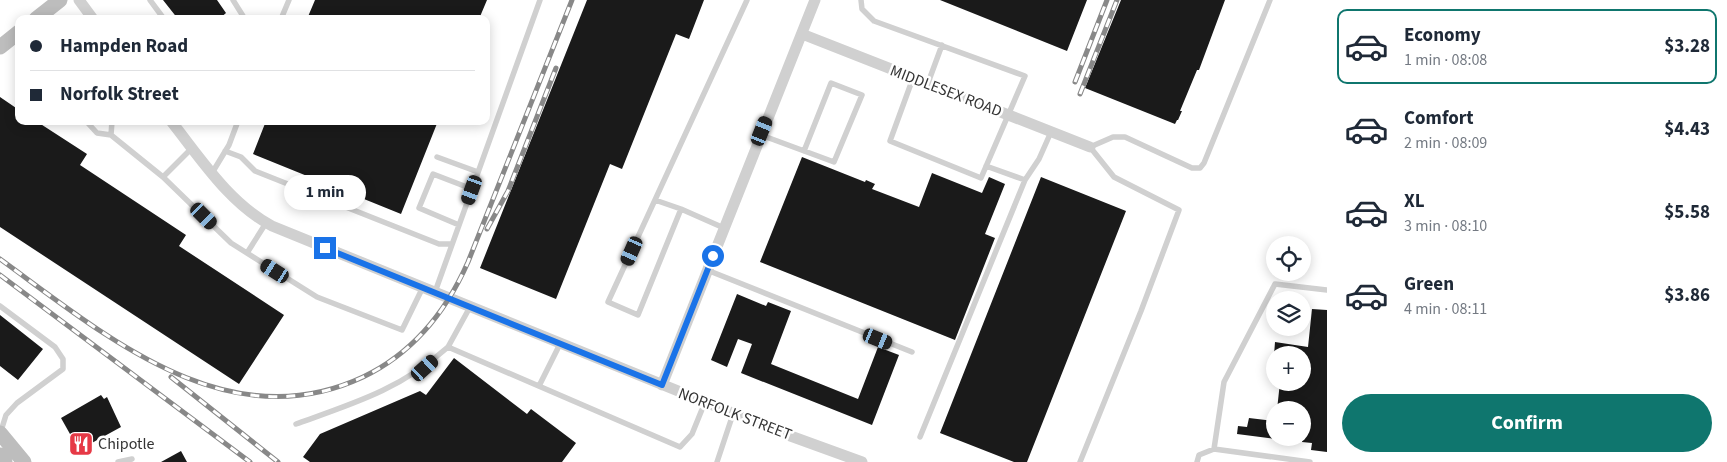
<!DOCTYPE html>
<meta charset="utf-8">
<style>
:root{--surface:#fff;--page:#f6f6f7;--text:#1f2937;--muted:#747a83;--line:#e0e1e3;--accent:#0f766e}
body{margin:0;font-family:"Source Sans 3",sans-serif;background:var(--page);color:var(--text);height:100vh;display:flex;flex-direction:column;font-size:19px;white-space:nowrap}
*{box-sizing:border-box;margin:0}
p{font-size:16px;color:var(--muted)}
.icon{flex:none;width:28px;height:28px;fill:none;stroke:currentColor;stroke-width:2;stroke-linecap:round;stroke-linejoin:round}
.map{position:relative;flex:1;overflow:hidden}
.drawer{display:flex;flex-direction:column;background:var(--surface);width:400px}
.drawer>*{flex:none}
.banner{position:absolute;left:15px;top:15px;width:475px;height:110px;border-radius:10px;box-shadow:0 2px 12px #0003;display:grid;align-content:center;height:110px;padding:0 15px;background:var(--surface)}
.buttons{position:absolute;left:1266px;top:236px;display:grid;gap:10px}
.buttons a{display:grid;place-items:center;width:45px;height:45px;border-radius:50%;background:var(--surface);box-shadow:0 2px 12px #0003;font-size:25px}
.end{position:absolute;width:22px;height:22px;margin:-11px;border:6px solid #1a73e8;background:#fff;box-shadow:0 0 0 2px #fff}
.from{border-radius:50%}
.bubble{position:absolute;height:35px;border-radius:18px;background:var(--surface);box-shadow:0 2px 12px #0003;font-size:16px;font-weight:700;line-height:35px;text-align:center}
.car{position:absolute;width:15px;height:30px;margin:-15px -8px;border-radius:6px;box-shadow:0 0 4px 1px #0007;background:linear-gradient(#222 24%,#8ab4d8 0 40%,#222 0 76%,#8ab4d8 0 86%,#222 0)}
.banner b{display:flex;align-items:center;gap:18px;height:48px;font-size:19px}
.banner b+b{border-top:1px solid var(--line)}
.banner i{width:12px;height:12px;background:var(--text)}
ul{padding:9px 0 0;list-style:none}
li{display:flex;align-items:center;gap:15px;height:75px;margin:0 10px 8px;padding:0 5px;border:2px solid transparent;border-radius:10px}
li div{flex:1}
li b{display:block;font-size:19px}
li em{font-style:normal;font-weight:700}
li.on{border-color:var(--accent)}
li>.icon{width:45px;height:45px;stroke-width:1.5}
.button{display:flex;gap:10px;margin-top:auto;padding:10px 15px}
.button a{flex:1;height:58px;border-radius:30px;background:var(--accent);color:#fff;font-size:20px;font-weight:700;line-height:58px;text-align:center}
main{display:flex;flex:1;min-height:0}
.map>svg:first-child{display:block}
</style>
<main>
<div class="map">
<svg width="1327" height="462" viewBox="0 0 1327 462">
<rect width="100%" height="100%" fill="#fff"/>
<path fill="#1a1a1a" d="M 163,0 L 217,0 L 226,13 L 219,19 L 178,19 Z
M 315,0 L 487,0 L 479,19 L 307,19 Z
M 587,0 L 704,0 L 689,39 L 676,34 L 622,169 L 610,164 L 556,299 L 480,268 Z
M 940,0 L 1087,0 L 1067,51 Z
M 1121,0 L 1225,0 L 1199,70 L 1197,70 L 1180,111 L 1182,111 L 1178,120 L 1177,120 L 1175,124 L 1085,88 Z
M 0,97 L 19,110 L 19,121 L 36,121 L 87,154 L 80,165 L 186,235 L 179,246 L 284,315 L 239,384 L 0,227 Z
M 266,121 L 438,121 L 401,214 L 253,154 Z
M 802,157 L 865,182 L 866,180 L 875,184 L 872,189 L 919,207 L 932,173 L 982,193 L 989,177 L 1005,184 L 985,234 L 995,238 L 955,340 L 760,262 Z
M 1041,177 L 1126,211 L 1027,462 L 1014,462 L 940,433 Z
M 737,294 L 766,306 L 768,302 L 791,311 L 771,364 L 858,399 L 878,347 L 899,355 L 872,425 L 741,373 L 752,344 L 738,339 L 727,367 L 711,360 Z
M 1312,309 L 1327,310 L 1327,452 L 1311,450 L 1312,443 L 1302,442 L 1302,410 L 1277,410 L 1280,382 L 1302,382 L 1302,355 L 1274,355 L 1275,342 L 1308,347 Z
M 0,315 L 43,349 L 18,380 L 0,366 Z
M 454,358 L 527,414 L 531,409 L 576,443 L 562,462 L 310,462 L 303,457 L 320,434 L 420,391 L 426,395 Z
M 101,395 L 104,399 L 107,397 L 121,427 L 79,450 L 61,418 Z
M 1249,418 L 1275,421 L 1275,439 L 1237,434 L 1238,426 L 1247,427 Z
M 181,451 L 187,462 L 161,462 Z"/>
<g fill="none" stroke-linecap="round" stroke-linejoin="round">
<path stroke="#d0d0d0" stroke-width="5.5" d="M 150,0 L 164,19
M 233,0 L 243,16 L 240,19
M 861,0 L 862,9 L 874,21 L 1025,76 L 981,178 L 890,141 L 913,78
M 281,19 L 289,0
M 928,83 L 942,45
M 86,121 L 97,133 L 111,135 L 163,177
M 111,135 L 112,121
M 761,135 L 834,162 L 862,95 L 831,83 L 804,151
M 192,148 L 163,177 L 231,243 L 317,297 L 402,330 L 423,287
M 225,151 L 241,157 L 255,171 L 439,244 L 452,244
M 437,157 L 478,172
M 986,166 L 1025,180 L 1039,159 L 1051,132
M 212,173 L 229,145 L 238,121
M 655,200 L 681,209
M 459,225 L 419,208 L 433,174 L 472,189
M 724,228 L 681,209 L 638,315 L 608,302 L 747,0
M 247,253 L 266,223
M 707,270 L 912,352
M 435,292 L 540,0
M 0,306 L 55,347 L 63,359 L 63,369 L 17,403 L 6,415 L 1,431
M 470,307 L 448,347 L 680,447 L 692,434 L 705,402
M 539,386 L 560,344
M 296,424 C 355,403 401,389 448,347
M 920,437 L 1025,180
M 1214,449 L 1310,462
M 118,462 L 132,459
M 717,462 L 733,414
M 1080,462 L 1141,311 L 1179,210 L 1114,177 L 1090,147 L 1113,137 L 1125,137 L 1192,168 L 1200,168 L 1204,163 L 1270,0
M 1197,462 L 1199,455 L 1214,449 L 1224,382 L 1275,284 L 1327,290"/>
<path stroke="#d0d0d0" stroke-width="11" d="M 79,0 L 93,19
M 802,34 L 1090,147
M 171,121 C 201,159 229,203 272,226 L 774,430 L 862,462
M 662,385 L 815,0"/>
<path stroke="#bdbdbd" stroke-width="15" d="M 36,19 L 60,0
M 0,47 L 19,32
M 0,433 L 24,462
M 0,455 L 5,462"/>
<defs>
<path id="rail" d="M 1075,82 L 1107,0
M 1080,94 L 1117,0
M 487,229 L 508,191 L 556,68
M 0,259 C 105,335 227,441 363,377 C 413,353 446,312 468,262 L 572,0
M 0,275 L 250,462
M 171,377 L 278,462"/>
</defs>
<use href="#rail" stroke="#888" stroke-width="5"/>
<use href="#rail" stroke="#fff" stroke-width="3" stroke-dasharray="9" stroke-linecap="butt"/>
</g>
<g fill="none" stroke-linecap="round" stroke-linejoin="round">
<path stroke="#1a73e8" stroke-width="6" d="M 325,248 L 662,385 L 713,256"/>
</g>
<defs>
<symbol id="restaurant-square" viewBox="-11 -11 22 22"><rect x="-9" y="-9" width="18" height="18" rx="4" fill="#e63946" stroke="#fff"/><path d="M-5-6h1v4h1v-4h1v4h1v-4h1v5L-1.5 .5V6h-2V.5L-5-1ZM5-6V6H3V1.5H1.5Q1.5-4 5-6Z" fill="#fff"/></symbol>
</defs>
<g fill-rule="evenodd">
<use href="#restaurant-square" x="67" y="430" width="28" height="28"/>
</g>
<g text-anchor="middle" dominant-baseline="central" stroke-width="5" stroke-linejoin="round" paint-order="stroke">
<g font-size="16" fill="#333" stroke="#fff">
<text transform="translate(946 91) rotate(21)">MIDDLESEX ROAD</text>
<text transform="translate(735 414) rotate(21)">NORFOLK STREET</text>
</g>
<g font-size="16" fill="#333" stroke="#fff" text-anchor="start">
<text x="98" y="444">Chipotle</text>
</g>
</g>
</svg>
<div class="buttons">
<a><svg class="icon" aria-label="locate" viewBox="0 0 24 24"><circle cx="12" cy="12" r="6"/><path d="M12 2v4M12 18v4M2 12h4M18 12h4"/></svg></a>
<a><svg class="icon" aria-label="layers" viewBox="0 0 24 24"><path d="M12 4l9 5-9 5-9-5zM3 14l9 5 9-5"/></svg></a>
<a>+</a>
<a>−</a>
</div>
<i class="end from" style="left:713px;top:256px"></i>
<i class="end" style="left:325px;top:248px"></i>
<div class="bubble" style="left:284px;top:175px;width:82px">1 min</div>
<i class="car" style="left:762px;top:131px;rotate:22deg"></i>
<i class="car" style="left:472px;top:190px;rotate:200deg"></i>
<i class="car" style="left:204px;top:216px;rotate:135deg"></i>
<i class="car" style="left:632px;top:251px;rotate:204deg"></i>
<i class="car" style="left:275px;top:271px;rotate:302deg"></i>
<i class="car" style="left:878px;top:339px;rotate:112deg"></i>
<i class="car" style="left:425px;top:368px;rotate:48deg"></i>
<div class="banner">
<b><i class="from"></i>Hampden Road</b>
<b><i></i>Norfolk Street</b>
</div>
</div>
<section class="drawer">
<ul>
<li class="on"><svg class="icon" aria-label="car" viewBox="0 0 24 24"><path d="M5 17H2v-5l4-1 3-4h7l3 4 3 1v5h-3M9 17h6M6 11h13"/><circle cx="7" cy="17" r="2"/><circle cx="17" cy="17" r="2"/></svg><div><b>Economy</b><p>1 min · 08:08</p></div><em>$3.28</em></li>
<li><svg class="icon" aria-label="car" viewBox="0 0 24 24"><path d="M5 17H2v-5l4-1 3-4h7l3 4 3 1v5h-3M9 17h6M6 11h13"/><circle cx="7" cy="17" r="2"/><circle cx="17" cy="17" r="2"/></svg><div><b>Comfort</b><p>2 min · 08:09</p></div><em>$4.43</em></li>
<li><svg class="icon" aria-label="car" viewBox="0 0 24 24"><path d="M5 17H2v-5l4-1 3-4h7l3 4 3 1v5h-3M9 17h6M6 11h13"/><circle cx="7" cy="17" r="2"/><circle cx="17" cy="17" r="2"/></svg><div><b>XL</b><p>3 min · 08:10</p></div><em>$5.58</em></li>
<li><svg class="icon" aria-label="car" viewBox="0 0 24 24"><path d="M5 17H2v-5l4-1 3-4h7l3 4 3 1v5h-3M9 17h6M6 11h13"/><circle cx="7" cy="17" r="2"/><circle cx="17" cy="17" r="2"/></svg><div><b>Green</b><p>4 min · 08:11</p></div><em>$3.86</em></li>
</ul>
<div class="button"><a>Confirm</a></div>
</section>
</main>
